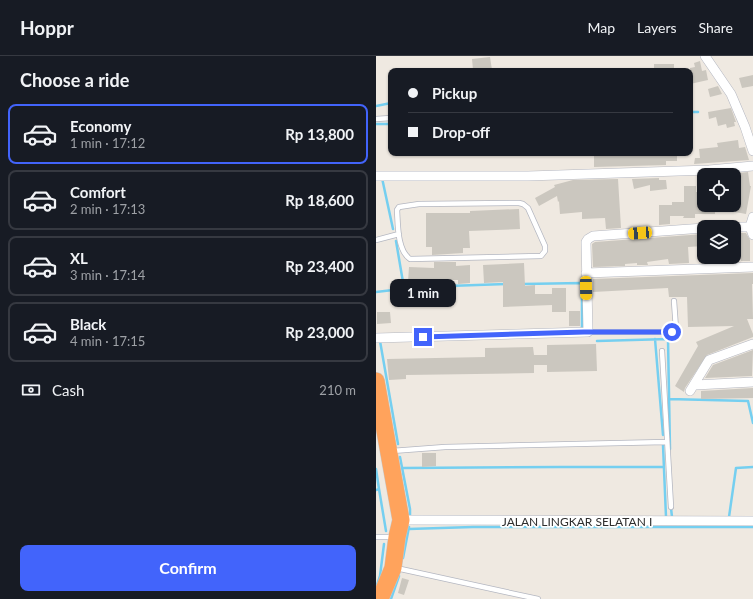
<!DOCTYPE html>
<meta charset="utf-8">
<style>
:root{--surface:#171b24;--page:#20242c;--text:#f1f3f6;--muted:#9ea1a6;--line:#363941;--accent:#4264fb}
body{margin:0;font-family:Lato,sans-serif;background:var(--page);color:var(--text);height:100vh;display:flex;flex-direction:column;font-size:15px;white-space:nowrap}
*{box-sizing:border-box;margin:0}
p{font-size:13px;color:var(--muted)}
.icon{flex:none;width:22px;height:22px;fill:none;stroke:currentColor;stroke-width:2;stroke-linecap:round;stroke-linejoin:round}
.map{position:relative;flex:1;overflow:hidden}
.drawer{display:flex;flex-direction:column;background:var(--surface);width:376px}
.drawer>*{flex:none}
.banner{position:absolute;left:12px;top:12px;width:305px;height:88px;border-radius:8px;box-shadow:0 1px 3px #0004;display:grid;align-content:center;height:88px;padding:0 20px;background:var(--surface)}
.controls{position:absolute;left:321px;top:112px;display:grid;gap:8px}
.controls a{display:grid;place-items:center;width:44px;height:44px;border-radius:8px;background:var(--surface);box-shadow:0 1px 3px #0004;font-size:20px}
.end{position:absolute;width:18px;height:18px;margin:-9px;border:5px solid #4264fb;background:#fff;box-shadow:0 0 0 2px #fff}
.from{border-radius:50%}
.bubble{position:absolute;height:28px;border-radius:8px;background:var(--surface);box-shadow:0 1px 3px #0004;font-size:13px;font-weight:700;line-height:28px;text-align:center}
.car{position:absolute;width:12px;height:24px;margin:-12px -6px;border-radius:5px;box-shadow:0 0 3px 1px #0007;background:linear-gradient(#f5c518 24%,#345 0 40%,#f5c518 0 76%,#345 0 86%,#f5c518 0)}
.banner b{display:flex;align-items:center;gap:14px;height:38px;font-size:15px}
.banner b+b{border-top:1px solid var(--line)}
.banner i{width:10px;height:10px;background:var(--text)}
ul{padding:0;list-style:none}
li{display:flex;align-items:center;gap:12px;height:60px;margin:0 8px 6px;padding:0 12px;border:2px solid var(--line);border-radius:8px}
li div{flex:1}
li b{display:block;font-size:15px}
li em{font-style:normal;font-weight:700}
li.on{border-color:var(--accent)}
li>.icon{width:36px;height:36px;stroke-width:1.5}
h2{padding:0 20px;font-size:18px;line-height:48px}
.pay{display:flex;align-items:center;gap:10px;height:44px;padding:0 20px;font-size:15px}
.pay p{margin-inline-start:auto}
.primary-button{display:flex;gap:8px;margin-top:auto;padding:8px 20px}
.primary-button a{flex:1;height:46px;border-radius:8px;background:var(--accent);color:#fff;font-size:16px;font-weight:700;line-height:46px;text-align:center}
header{display:flex;align-items:center;gap:24px;box-sizing:border-box;height:56px;padding:0 20px;background:var(--surface);border-bottom:1px solid var(--line)}
header strong{font-size:19px}
nav{display:flex;gap:22px;margin-inline-start:auto;font-size:14px}
main{display:flex;flex:1;min-height:0}
.map>svg:first-child{display:block}
</style>
<header>
<strong>Hoppr</strong>
<nav><a>Map</a><a>Layers</a><a>Share</a></nav>
</header>
<main>
<section class="drawer">
<h2>Choose a ride</h2>
<ul>
<li class="on"><svg class="icon" aria-label="car" viewBox="0 0 24 24"><path d="M5 17H2v-5l4-1 3-4h7l3 4 3 1v5h-3M9 17h6M6 11h13"/><circle cx="7" cy="17" r="2"/><circle cx="17" cy="17" r="2"/></svg><div><b>Economy</b><p>1 min · 17:12</p></div><em>Rp 13,800</em></li>
<li><svg class="icon" aria-label="car" viewBox="0 0 24 24"><path d="M5 17H2v-5l4-1 3-4h7l3 4 3 1v5h-3M9 17h6M6 11h13"/><circle cx="7" cy="17" r="2"/><circle cx="17" cy="17" r="2"/></svg><div><b>Comfort</b><p>2 min · 17:13</p></div><em>Rp 18,600</em></li>
<li><svg class="icon" aria-label="car" viewBox="0 0 24 24"><path d="M5 17H2v-5l4-1 3-4h7l3 4 3 1v5h-3M9 17h6M6 11h13"/><circle cx="7" cy="17" r="2"/><circle cx="17" cy="17" r="2"/></svg><div><b>XL</b><p>3 min · 17:14</p></div><em>Rp 23,400</em></li>
<li><svg class="icon" aria-label="car" viewBox="0 0 24 24"><path d="M5 17H2v-5l4-1 3-4h7l3 4 3 1v5h-3M9 17h6M6 11h13"/><circle cx="7" cy="17" r="2"/><circle cx="17" cy="17" r="2"/></svg><div><b>Black</b><p>4 min · 17:15</p></div><em>Rp 23,000</em></li>
</ul>
<div class="pay"><svg class="icon" aria-label="cash" viewBox="0 0 24 24"><path d="M3 7h18v10H3z"/><circle cx="12" cy="12" r="2"/></svg>Cash<p>210 m</p></div>
<div class="primary-button"><a>Confirm</a></div>
</section>
<div class="map">
<svg width="377" height="543" viewBox="0 0 377 543">
<rect width="100%" height="100%" fill="#efe9e1"/>
<g fill="none" stroke-linecap="round" stroke-linejoin="round">
<path stroke="#75cff0" stroke-width="2.5" d="M 0,50 L 15,47
M 314,56 L 322,56
M 0,68 L 15,68
M 6,122 L 17,173
M 20,185 L 28,232
M 147,228 L 206,227 L 206,274
M 43,231 L 130,228
M 0,236 L 34,232
M 279,283 L 287,379
M 4,285 L 22,388
M 221,285 L 292,283 L 294,393
M 293,343 L 372,345 L 377,367
M 287,389 L 290,461
M 24,401 L 34,453 L 34,463
M 27,412 L 184,411 L 286,411
M 0,413 L 3,433 L 0,434
M 3,433 L 10,475
M 295,452 L 296,461
M 352,461 L 353,461 L 360,412 L 377,411
M 33,473 L 97,471 L 377,471
M 27,502 L 33,471
M 1,529 L 4,520 L 8,488
M 15,543 L 23,520"/>
</g>
<path fill="#cbc7bf" d="M 114,1 L 116,14 L 97,14 L 96,3 Z
M 324,5 L 326,15 L 330,14 L 332,24 L 314,28 L 314,12 L 319,11 L 318,7 Z
M 278,8 L 298,8 L 298,15 L 278,15 Z
M 377,19 L 377,30 L 366,32 L 363,22 Z
M 342,30 L 346,38 L 334,41 L 332,33 Z
M 355,52 L 360,66 L 358,66 L 359,70 L 351,72 L 350,68 L 342,70 L 340,61 L 333,63 L 332,56 Z
M 362,84 L 363,92 L 369,91 L 373,104 L 318,108 L 319,102 L 324,102 L 323,93 L 342,91 L 341,87 Z
M 218,97 L 301,97 L 301,105 L 290,105 L 290,109 L 218,111 Z
M 372,116 L 374,130 L 375,130 L 370,158 L 359,156 L 362,129 L 361,119 L 344,119 Z
M 283,122 L 283,124 L 290,124 L 291,133 L 274,135 L 274,129 L 258,133 L 256,123 Z
M 242,123 L 245,172 L 230,173 L 229,162 L 206,163 L 206,156 L 184,158 L 183,145 L 182,146 L 181,140 L 163,150 L 159,142 L 179,131 L 178,129 L 197,124 Z
M 308,130 L 320,130 L 320,136 L 328,136 L 328,149 L 339,149 L 339,158 L 319,158 L 319,162 L 307,162 L 308,160 L 294,160 L 294,168 L 283,169 L 283,149 L 296,149 L 296,146 L 308,146 Z
M 143,153 L 144,173 L 93,175 L 94,192 L 87,192 L 87,197 L 56,199 L 56,191 L 50,191 L 50,157 L 94,157 L 94,155 Z
M 364,177 L 370,177 L 374,184 L 374,205 L 365,205 L 365,202 L 358,202 L 358,181 L 364,180 Z
M 328,178 L 328,190 L 312,191 L 313,207 L 293,208 L 292,203 L 271,206 L 272,209 L 261,209 L 261,207 L 249,208 L 249,210 L 217,211 L 216,188 L 219,186 Z
M 340,201 L 352,201 L 352,206 L 340,206 Z
M 58,206 L 80,206 L 80,210 L 94,209 L 94,227 L 82,228 L 82,224 L 53,224 L 53,227 L 46,226 L 46,240 L 31,241 L 33,211 L 58,212 Z
M 148,207 L 149,230 L 159,229 L 159,238 L 176,238 L 176,232 L 190,232 L 190,256 L 176,256 L 176,249 L 127,251 L 127,226 L 108,227 L 107,209 Z
M 377,217 L 377,228 L 376,228 L 377,263 L 371,263 L 377,278 L 377,281 L 331,299 L 309,332 L 308,336 L 299,330 L 322,290 L 320,286 L 358,270 L 312,271 L 311,241 L 293,241 L 292,232 L 217,236 L 217,223 Z
M 193,255 L 204,255 L 204,270 L 193,270 Z
M 1,256 L 14,256 L 15,267 L 1,268 Z
M 220,288 L 221,315 L 171,316 L 171,309 L 158,309 L 158,317 L 30,319 L 30,323 L 13,324 L 11,303 L 109,301 L 109,292 L 157,291 L 158,299 L 171,299 L 171,289 Z
M 377,294 L 376,320 L 329,322 L 337,309 Z
M 377,332 L 377,342 L 325,343 L 325,335 Z
M 46,397 L 60,397 L 60,410 L 46,411 Z
M 26,522 L 33,524 L 28,539 L 22,537 Z"/>
<g fill="none" stroke-linecap="round" stroke-linejoin="round">
<defs>
<path id="lane" d="M 0,63 L 15,62
M 143,147 L 147,148 L 152,152 L 169,190 L 169,195 L 165,200 L 34,203 C 21,194 22,168 21,154 L 23,151 L 43,148 Z
M 0,184 L 23,178
M 212,276 L 296,276 L 300,273 L 298,245
M 286,295 L 295,451
M 16,395 L 69,391 L 290,386
M 0,481 L 17,481
M 20,512 L 162,543"/>
<path id="street" d="M 329,0 L 355,38 L 369,71 L 377,95
M 0,120 L 152,120 L 333,114 L 377,110
M 377,161 L 374,171 L 377,171
M 348,171 L 374,171 L 377,179
M 210,217 L 377,211
M 0,282 L 212,276 L 210,186 L 212,183 L 217,180 L 328,172
M 319,329 L 377,326
M 314,335 L 333,304 L 377,288
M 25,464 L 377,465"/>
<path id="highway" d="M 0,325 L 25,464 L 21,481 L 17,512 L 4,543"/>
</defs>
<use href="#lane" stroke="#b4b7c1" stroke-width="6"/>
<use href="#street" stroke="#b4b7c1" stroke-width="10"/>
<use href="#highway" stroke="#c9c9c9" stroke-width="18"/>
<use href="#lane" stroke="#fff" stroke-width="4.5"/>
<use href="#street" stroke="#fff" stroke-width="9"/>
<use href="#highway" stroke="#ffa35c" stroke-width="17"/>
</g>
<g fill="none" stroke-linecap="round" stroke-linejoin="round">
<path stroke="#4264fb" stroke-width="5" d="M 47,281 L 208,276 L 296,276"/>
</g>
<g text-anchor="middle" dominant-baseline="central" stroke-width="3.5" stroke-linejoin="round" paint-order="stroke">
<g font-size="12" fill="#2e2e2e" stroke="#fff">
<text x="201" y="465">JALAN LINGKAR SELATAN I</text>
</g>
</g>
</svg>
<div class="controls">
<a><svg class="icon" aria-label="locate" viewBox="0 0 24 24"><circle cx="12" cy="12" r="6"/><path d="M12 2v4M12 18v4M2 12h4M18 12h4"/></svg></a>
<a><svg class="icon" aria-label="layers" viewBox="0 0 24 24"><path d="M12 4l9 5-9 5-9-5zM3 14l9 5 9-5"/></svg></a>
</div>
<i class="end from" style="left:296px;top:276px"></i>
<i class="end" style="left:47px;top:281px"></i>
<div class="bubble" style="left:14px;top:223px;width:66px">1 min</div>
<i class="car" style="left:264px;top:177px;rotate:266deg"></i>
<i class="car" style="left:210px;top:232px;rotate:179deg"></i>
<div class="banner">
<b><i class="from"></i>Pickup</b>
<b><i></i>Drop-off</b>
</div>
</div>
</main>
